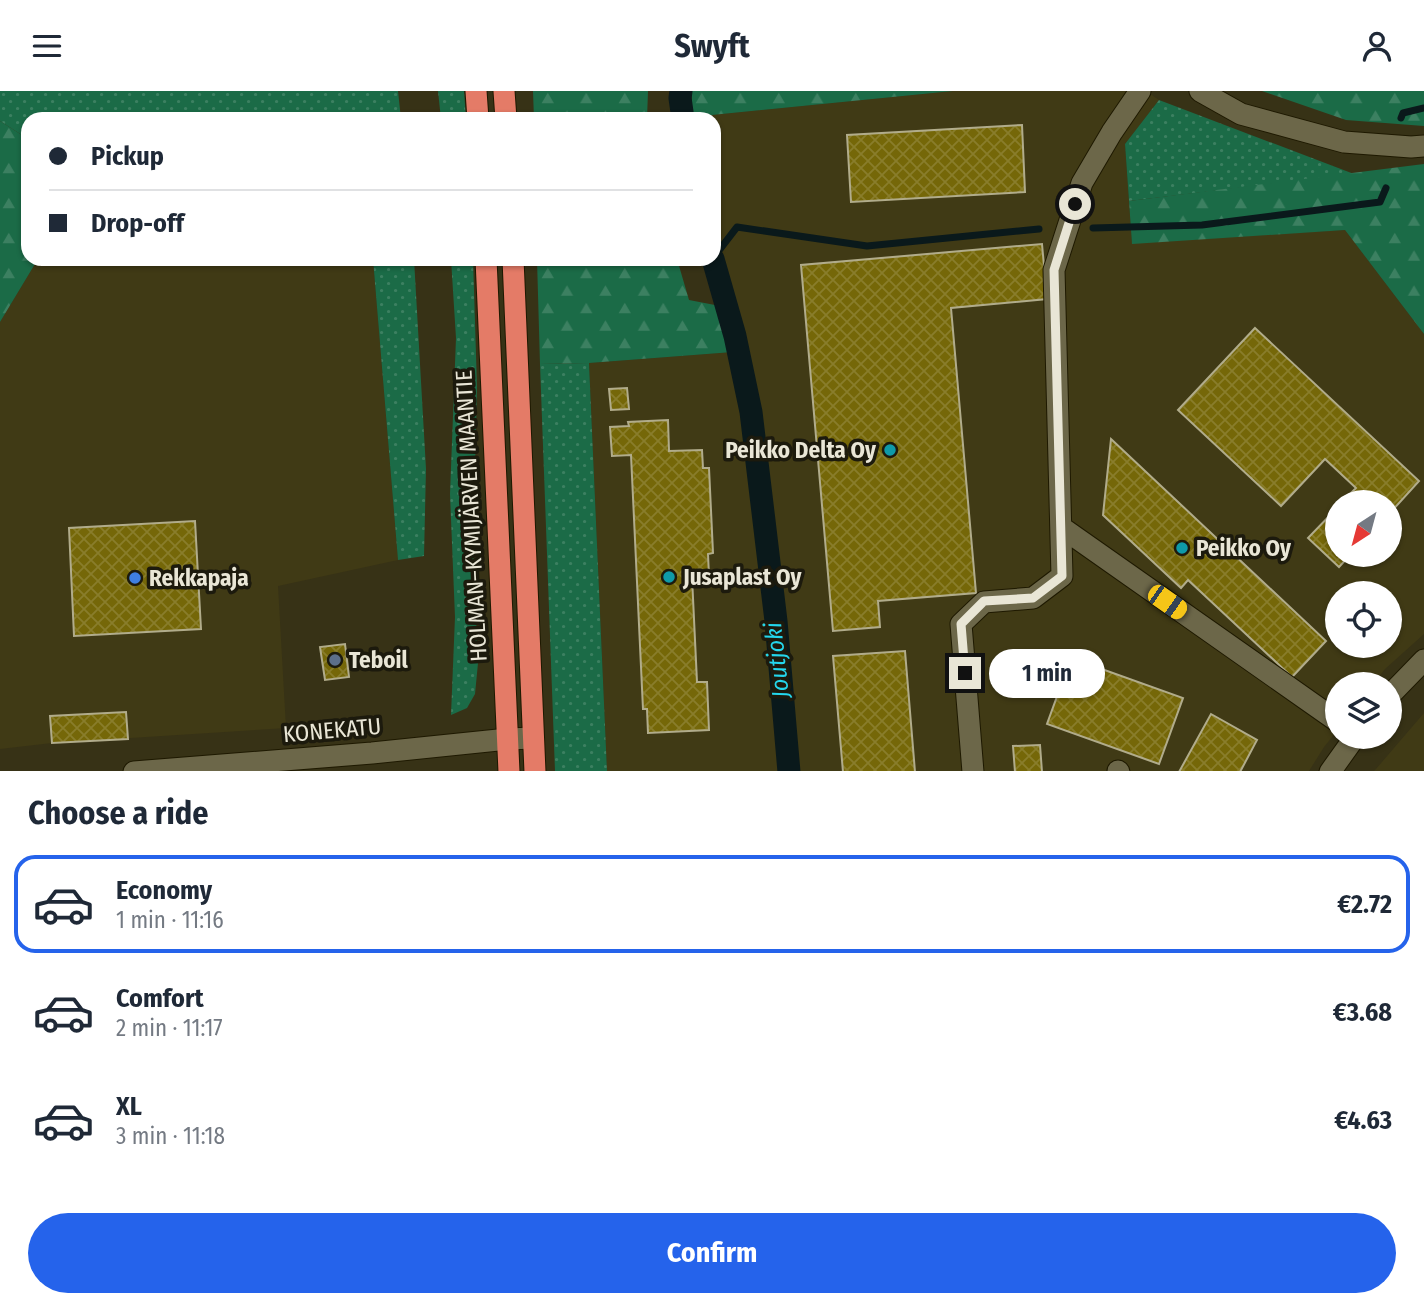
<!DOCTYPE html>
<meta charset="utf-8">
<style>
:root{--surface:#fff;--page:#f2f2f3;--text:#1f2937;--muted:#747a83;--line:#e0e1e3;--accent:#2563eb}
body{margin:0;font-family:"Fira Sans Condensed",sans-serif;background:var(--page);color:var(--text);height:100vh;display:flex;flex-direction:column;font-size:26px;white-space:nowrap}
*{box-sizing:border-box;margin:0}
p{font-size:23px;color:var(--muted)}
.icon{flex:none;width:38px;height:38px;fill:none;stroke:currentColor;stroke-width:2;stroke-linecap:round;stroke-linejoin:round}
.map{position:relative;height:680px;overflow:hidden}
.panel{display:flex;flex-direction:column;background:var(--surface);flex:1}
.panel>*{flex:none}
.top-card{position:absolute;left:21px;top:21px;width:700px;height:154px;border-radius:21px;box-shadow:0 2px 5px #0004;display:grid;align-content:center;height:154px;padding:0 28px;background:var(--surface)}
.needle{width:46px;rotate:216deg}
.buttons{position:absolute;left:1325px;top:399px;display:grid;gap:14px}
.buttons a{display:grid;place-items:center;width:77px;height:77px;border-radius:50%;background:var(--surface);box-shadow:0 2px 5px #0004;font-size:35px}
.end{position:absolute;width:32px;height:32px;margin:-16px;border:9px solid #e9e6d6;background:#111;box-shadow:0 0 0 4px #111}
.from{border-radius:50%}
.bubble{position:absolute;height:49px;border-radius:24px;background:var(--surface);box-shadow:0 2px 5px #0004;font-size:23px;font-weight:700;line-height:49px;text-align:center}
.car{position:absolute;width:21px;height:42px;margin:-21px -10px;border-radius:9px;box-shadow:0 0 5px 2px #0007;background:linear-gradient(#f5c518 24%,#345 0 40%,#f5c518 0 76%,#345 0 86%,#f5c518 0)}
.top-card b{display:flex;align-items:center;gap:24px;height:66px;font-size:26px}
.top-card b+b{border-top:2px solid var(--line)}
.top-card i{width:18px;height:18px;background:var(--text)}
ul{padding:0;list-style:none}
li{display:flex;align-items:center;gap:21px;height:98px;margin:0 14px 10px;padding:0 14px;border:4px solid transparent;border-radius:21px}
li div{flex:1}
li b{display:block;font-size:26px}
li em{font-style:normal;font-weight:700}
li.selected{border-color:var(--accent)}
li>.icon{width:63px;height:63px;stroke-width:1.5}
h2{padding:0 28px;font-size:32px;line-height:84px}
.action{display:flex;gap:14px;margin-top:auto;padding:14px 28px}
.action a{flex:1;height:80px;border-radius:42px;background:var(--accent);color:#fff;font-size:28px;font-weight:700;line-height:80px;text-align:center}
header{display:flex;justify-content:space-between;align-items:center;height:91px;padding:0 28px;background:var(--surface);font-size:32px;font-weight:700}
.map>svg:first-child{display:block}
</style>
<header><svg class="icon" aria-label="menu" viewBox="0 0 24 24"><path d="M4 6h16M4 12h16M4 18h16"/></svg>Swyft<svg class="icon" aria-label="person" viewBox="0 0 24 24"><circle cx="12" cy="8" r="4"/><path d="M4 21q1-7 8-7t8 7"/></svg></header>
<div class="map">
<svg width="1424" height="681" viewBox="0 0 1424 681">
<defs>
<pattern id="grass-dots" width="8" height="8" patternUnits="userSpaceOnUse" patternTransform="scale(1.75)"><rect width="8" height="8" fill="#1b6b47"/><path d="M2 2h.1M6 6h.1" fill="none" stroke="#3c8061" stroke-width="1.8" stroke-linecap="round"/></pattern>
<pattern id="forest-firs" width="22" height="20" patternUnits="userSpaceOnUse" patternTransform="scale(1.75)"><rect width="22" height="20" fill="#1b6b47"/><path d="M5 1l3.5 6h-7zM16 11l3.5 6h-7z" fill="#3c8061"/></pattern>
<pattern id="building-cross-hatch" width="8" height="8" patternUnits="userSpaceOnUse" patternTransform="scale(1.75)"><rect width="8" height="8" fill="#756708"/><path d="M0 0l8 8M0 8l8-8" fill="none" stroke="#897d2b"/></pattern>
</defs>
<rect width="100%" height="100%" fill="#373216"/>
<path fill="#403a15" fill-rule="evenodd" d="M 953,0 L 1146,0 L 1159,9 L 1125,53 L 1132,152 L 1345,139 L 1424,243 L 1424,543 L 1385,578 L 1373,593 L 1337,593 L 1337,640 L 1324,656 L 1309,680 L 794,680 L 759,313 L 747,254 L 714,140 L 714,28 L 692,28 L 692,26 ZM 1337,411 L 1390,411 L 1390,464 L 1337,464 ZM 1337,502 L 1390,502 L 1390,555 L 1337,555 Z
M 38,168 L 373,168 L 398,469 L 278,495 L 286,637 L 52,652 L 0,658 L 0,231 Z
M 733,261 L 745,320 L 770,528 L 781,680 L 607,680 L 589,272 Z
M 1424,622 L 1424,680 L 1374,680 L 1376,678 Z"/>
<path fill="url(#grass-dots)" d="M 0,0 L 398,0 L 401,28 L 28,28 L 28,48 L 0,30 Z
M 438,0 L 464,0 L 466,28 L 441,28 Z
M 1159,9 L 1354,83 L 1129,110 L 1125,53 Z
M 373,168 L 414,168 L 426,378 L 424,465 L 398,469 Z
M 451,168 L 473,168 L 477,296 L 473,459 L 478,572 L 475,603 L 467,617 L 451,624 L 455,526 L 450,403 L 456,247 Z
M 589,272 L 607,680 L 555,680 L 540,273 Z"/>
<path fill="url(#forest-firs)" d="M 533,0 L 648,0 L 647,28 L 534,28 Z
M 692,0 L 953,0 L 692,26 Z
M 1262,0 L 1424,0 L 1424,35 L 1346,29 Z
M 0,30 L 28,48 L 28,168 L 38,168 L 0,231 Z
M 1424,73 L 1424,243 L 1345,139 L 1132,153 L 1129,110 Z
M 537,168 L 677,168 L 689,209 L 720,215 L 733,261 L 589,272 L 540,273 Z"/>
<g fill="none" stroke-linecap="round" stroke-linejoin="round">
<path stroke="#0a191b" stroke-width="7" d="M 1401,27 L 1403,22 L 1424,17
M 1093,137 L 1202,134 L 1380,111 L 1386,97
M 714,166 L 737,136 L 867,155 L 1039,138"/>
<path stroke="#0a191b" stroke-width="23" d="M 681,0 L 680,7 L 683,28
M 713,168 L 735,245 L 751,321 L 776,530 L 789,681"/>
</g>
<path fill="url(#building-cross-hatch)" stroke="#b1ac8b" stroke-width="2" d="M 1022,34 L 1025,101 L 851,111 L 847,44 Z
M 1042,153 L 1047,208 L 951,217 L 976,502 L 878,510 L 880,536 L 833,540 L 801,174 Z
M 1255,237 L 1419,390 L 1390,422 L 1390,411 L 1342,411 L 1356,397 L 1325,368 L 1281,415 L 1178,319 Z
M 627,297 L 629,318 L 611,319 L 609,298 Z
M 668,329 L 669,360 L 702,359 L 703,377 L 709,377 L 713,462 L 708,463 L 709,485 L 692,486 L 697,591 L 707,591 L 709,639 L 648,642 L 647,618 L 643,618 L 631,364 L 612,365 L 610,336 L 629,335 L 628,331 Z
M 1111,348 L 1326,550 L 1292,586 L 1188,489 L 1181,497 L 1103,424 Z
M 1337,417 L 1337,464 L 1350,464 L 1339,476 L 1308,447 Z
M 195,430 L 201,538 L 74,545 L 69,437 Z
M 345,553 L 349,586 L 325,589 L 320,556 Z
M 905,560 L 915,681 L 843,681 L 833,565 Z
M 1071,567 L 1183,607 L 1159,673 L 1047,633 Z
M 126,621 L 128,648 L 52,652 L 50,625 Z
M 1211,623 L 1257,649 L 1240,681 L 1179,681 Z
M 1040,654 L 1042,681 L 1015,681 L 1013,655 Z"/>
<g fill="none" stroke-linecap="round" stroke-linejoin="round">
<defs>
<path id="minor" d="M 1200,0 L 1241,23 L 1344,51 L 1411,56 L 1424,55
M 1061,436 L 1337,630
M 1390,604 L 1424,569
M 1118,680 L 1119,681
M 134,681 L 372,662 L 508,648 L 533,647
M 973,681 L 961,533 L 984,511 L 1033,507 L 1062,485 L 1054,179 L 1082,92 L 1112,41 L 1140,0
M 1330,681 L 1355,646"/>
<path id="highway" d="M 476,0 L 478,28
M 504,0 L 506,28
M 486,168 L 509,681
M 513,168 L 535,681"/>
</defs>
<use href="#minor" stroke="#1e1900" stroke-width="23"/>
<use href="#highway" stroke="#1e1900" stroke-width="23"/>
<use href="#minor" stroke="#6c6749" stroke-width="21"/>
<use href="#highway" stroke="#e47b67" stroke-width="21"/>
</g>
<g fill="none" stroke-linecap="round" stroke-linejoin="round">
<path stroke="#e9e6d6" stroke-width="9" d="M 965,582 L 961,533 L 984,510 L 1033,507 L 1062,485 L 1054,179 L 1075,113"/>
</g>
<g fill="#0f9aa8" stroke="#1c1a0d" stroke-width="2.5">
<circle cx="890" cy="359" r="7"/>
<circle cx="1182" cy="457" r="7"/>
<circle cx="669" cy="486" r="7"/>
</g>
<circle fill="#3f7fe0" stroke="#1c1a0d" stroke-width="2.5" cx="135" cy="487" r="7"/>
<circle fill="#5c6f8a" stroke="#1c1a0d" stroke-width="2.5" cx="335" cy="569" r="7"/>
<g text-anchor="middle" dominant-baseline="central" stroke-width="7" stroke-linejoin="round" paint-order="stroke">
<g font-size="23" font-weight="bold" fill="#e9e6d6" stroke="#1c1a0d" text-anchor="start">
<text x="876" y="359" text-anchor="end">Peikko Delta Oy</text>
<text x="1196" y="457">Peikko Oy</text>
<text x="683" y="486">Jusaplast Oy</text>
<text x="149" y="487">Rekkapaja</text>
<text x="349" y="569">Teboil</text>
</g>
<g font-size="23" fill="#e9e6d6" stroke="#1c1a0d">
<text transform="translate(471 425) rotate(-93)">HOLMAN–KYMIJÄRVEN MAANTIE</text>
<text transform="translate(332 639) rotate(-5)">KONEKATU</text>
</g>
<g font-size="24" font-style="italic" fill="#24d6ec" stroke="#1c1a0d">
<text transform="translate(777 569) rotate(-96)">Joutjoki</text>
</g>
</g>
</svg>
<div class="buttons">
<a><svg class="needle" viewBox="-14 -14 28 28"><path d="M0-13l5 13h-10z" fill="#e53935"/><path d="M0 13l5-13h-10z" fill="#747a83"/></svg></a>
<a><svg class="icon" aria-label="locate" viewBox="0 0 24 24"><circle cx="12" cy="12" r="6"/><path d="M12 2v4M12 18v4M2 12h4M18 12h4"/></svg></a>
<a><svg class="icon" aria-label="layers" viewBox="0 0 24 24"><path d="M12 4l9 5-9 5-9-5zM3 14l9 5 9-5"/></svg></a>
</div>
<i class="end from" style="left:1075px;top:113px"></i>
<i class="end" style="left:965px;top:582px"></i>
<div class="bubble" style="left:989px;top:558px;width:116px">1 min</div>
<i class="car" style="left:1167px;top:511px;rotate:125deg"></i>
<div class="top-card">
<b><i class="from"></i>Pickup</b>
<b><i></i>Drop-off</b>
</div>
</div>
<section class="panel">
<h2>Choose a ride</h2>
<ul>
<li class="selected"><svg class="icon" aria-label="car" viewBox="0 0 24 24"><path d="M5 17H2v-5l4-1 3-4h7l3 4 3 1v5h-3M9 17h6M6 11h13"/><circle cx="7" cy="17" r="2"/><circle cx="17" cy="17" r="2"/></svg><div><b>Economy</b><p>1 min · 11:16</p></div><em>€2.72</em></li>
<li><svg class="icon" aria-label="car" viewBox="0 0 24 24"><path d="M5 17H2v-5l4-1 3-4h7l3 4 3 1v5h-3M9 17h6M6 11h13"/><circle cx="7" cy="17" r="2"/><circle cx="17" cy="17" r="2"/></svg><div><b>Comfort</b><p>2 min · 11:17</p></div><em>€3.68</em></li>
<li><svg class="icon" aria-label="car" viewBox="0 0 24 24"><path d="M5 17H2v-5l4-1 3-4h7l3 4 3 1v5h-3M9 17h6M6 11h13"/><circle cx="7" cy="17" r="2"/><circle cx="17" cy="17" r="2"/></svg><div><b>XL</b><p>3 min · 11:18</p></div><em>€4.63</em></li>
</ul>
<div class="action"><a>Confirm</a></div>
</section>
